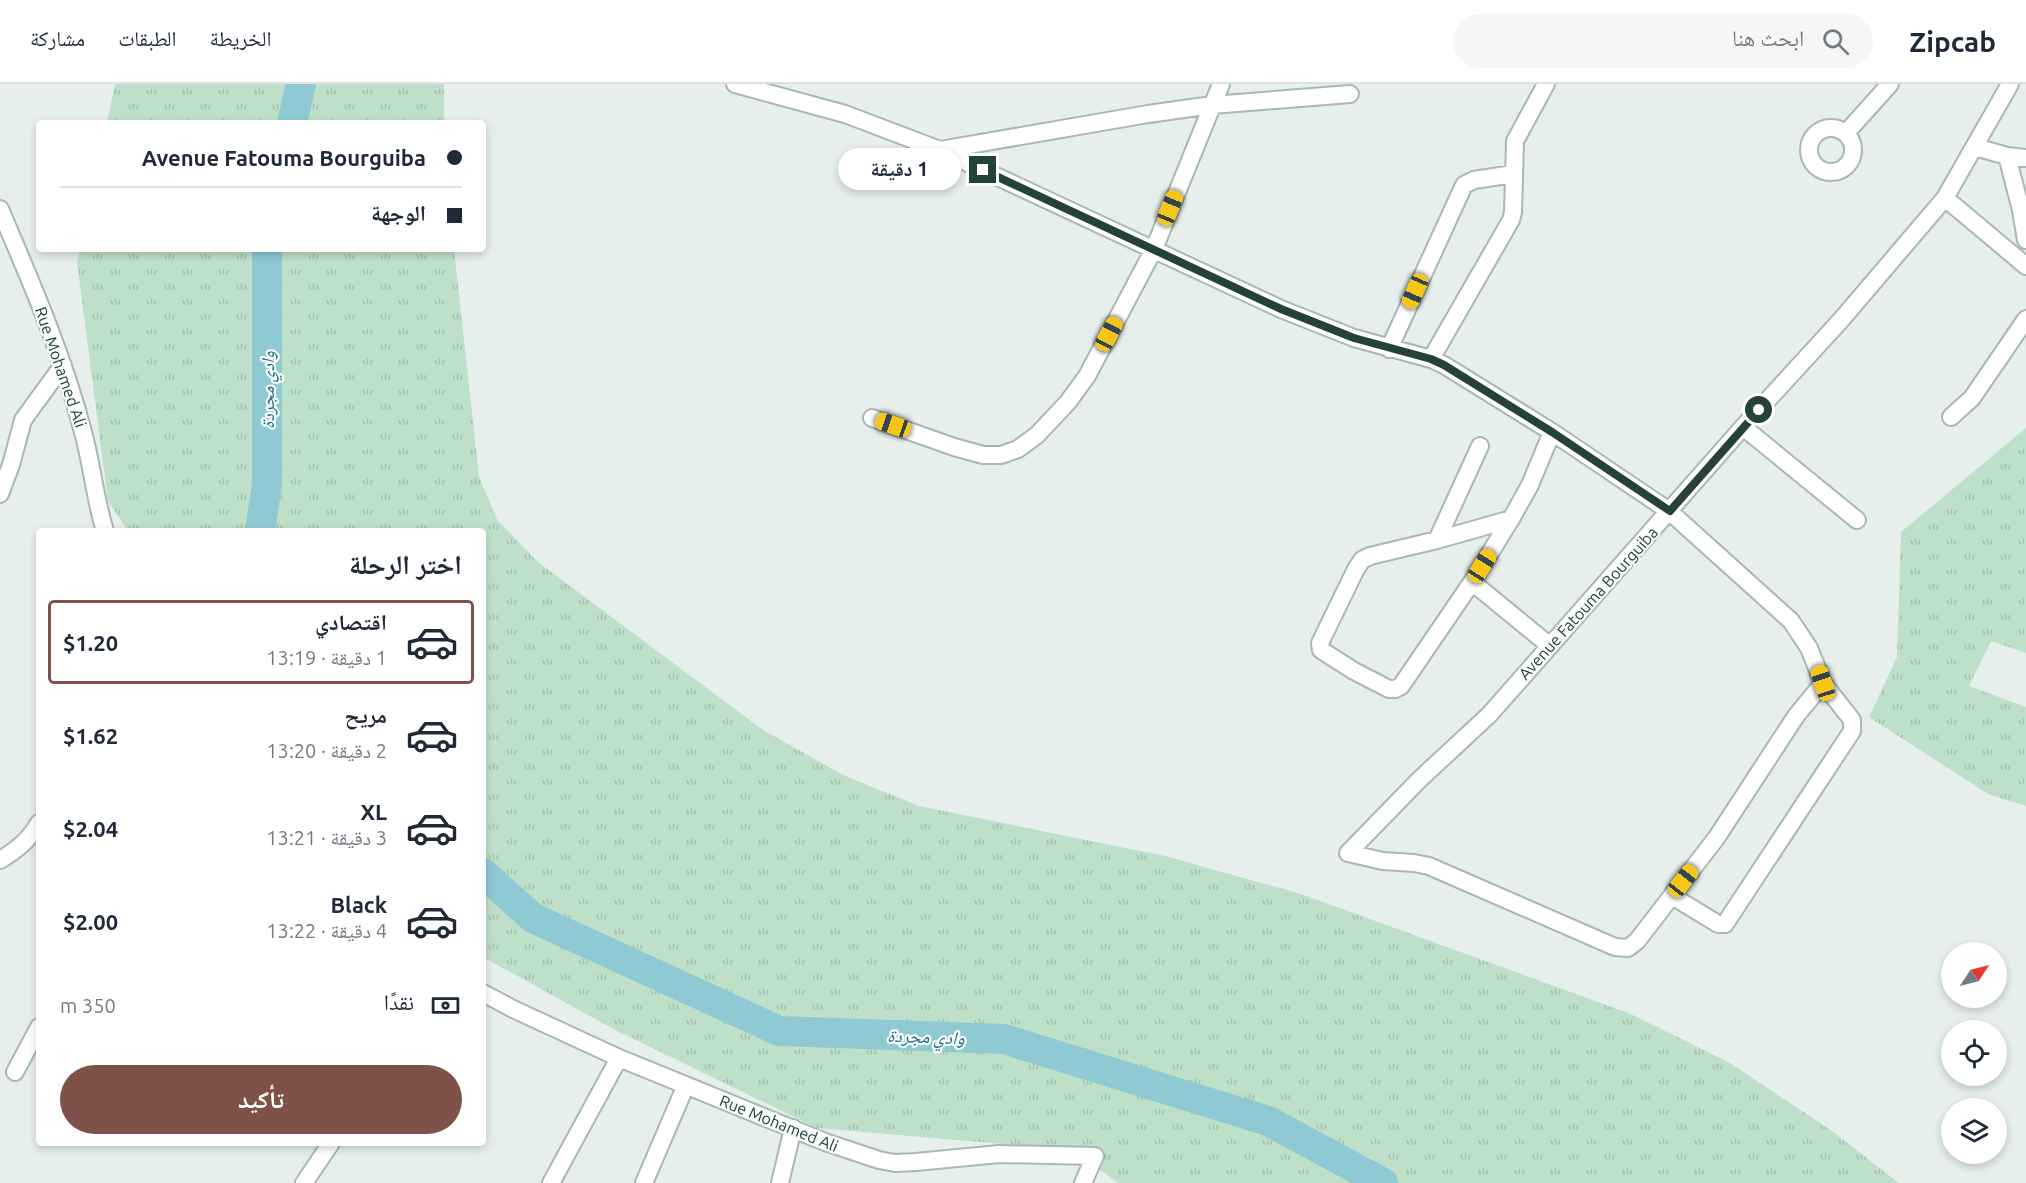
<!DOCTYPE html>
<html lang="ar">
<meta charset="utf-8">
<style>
:root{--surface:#fff;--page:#f6f6f7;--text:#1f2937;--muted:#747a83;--line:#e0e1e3;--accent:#7f5249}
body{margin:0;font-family:Ubuntu,"Noto Naskh Arabic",sans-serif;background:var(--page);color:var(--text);direction:rtl;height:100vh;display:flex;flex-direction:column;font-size:22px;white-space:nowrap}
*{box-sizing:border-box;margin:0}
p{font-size:20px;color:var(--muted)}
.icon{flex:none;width:33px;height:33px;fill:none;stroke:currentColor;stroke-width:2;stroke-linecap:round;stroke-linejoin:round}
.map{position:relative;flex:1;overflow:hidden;direction:ltr}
.side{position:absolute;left:36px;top:444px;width:450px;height:618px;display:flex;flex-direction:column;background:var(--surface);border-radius:6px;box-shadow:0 3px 9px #0003;direction:rtl}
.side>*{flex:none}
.banner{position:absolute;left:36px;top:36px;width:450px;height:132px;border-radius:6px;box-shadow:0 3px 9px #0003;direction:rtl;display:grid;align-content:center;height:132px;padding:0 24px;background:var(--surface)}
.needle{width:39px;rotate:55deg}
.controls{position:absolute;left:1941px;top:858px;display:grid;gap:12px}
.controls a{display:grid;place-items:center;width:66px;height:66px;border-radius:50%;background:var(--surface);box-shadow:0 3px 9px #0003;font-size:30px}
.end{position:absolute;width:27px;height:27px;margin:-14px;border:8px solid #24423a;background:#fff;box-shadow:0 0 0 3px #fff}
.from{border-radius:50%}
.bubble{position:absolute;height:42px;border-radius:21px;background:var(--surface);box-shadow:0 3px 9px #0003;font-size:20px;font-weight:700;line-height:42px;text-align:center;direction:rtl}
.car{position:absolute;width:18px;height:36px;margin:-18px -9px;border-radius:8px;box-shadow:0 0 4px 2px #0007;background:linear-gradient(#f5c518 24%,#345 0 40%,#f5c518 0 76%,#345 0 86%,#f5c518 0)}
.banner b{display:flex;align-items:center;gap:21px;height:57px;font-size:22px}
.banner b+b{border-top:2px solid var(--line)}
.banner i{width:15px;height:15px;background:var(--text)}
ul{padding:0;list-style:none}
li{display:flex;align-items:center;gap:18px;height:84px;margin:0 12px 9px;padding:0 12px;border:3px solid transparent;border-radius:6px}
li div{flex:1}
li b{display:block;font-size:22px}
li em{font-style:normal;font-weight:700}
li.on{border-color:var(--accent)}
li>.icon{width:54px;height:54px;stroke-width:1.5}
h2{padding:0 24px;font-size:27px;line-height:72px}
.pay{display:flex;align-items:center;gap:15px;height:66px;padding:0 24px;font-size:22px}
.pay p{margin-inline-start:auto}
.action{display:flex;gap:12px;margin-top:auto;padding:12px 24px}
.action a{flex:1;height:69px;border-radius:36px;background:var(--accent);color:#fff;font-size:24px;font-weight:700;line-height:69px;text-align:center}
header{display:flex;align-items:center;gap:36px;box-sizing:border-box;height:84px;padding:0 30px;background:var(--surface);border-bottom:2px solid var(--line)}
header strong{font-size:28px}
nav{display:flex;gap:33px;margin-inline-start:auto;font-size:21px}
.search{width:420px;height:54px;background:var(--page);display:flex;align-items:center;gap:15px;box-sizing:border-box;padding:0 21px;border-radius:33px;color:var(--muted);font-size:22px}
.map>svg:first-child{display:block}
</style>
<header>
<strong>Zipcab</strong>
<div class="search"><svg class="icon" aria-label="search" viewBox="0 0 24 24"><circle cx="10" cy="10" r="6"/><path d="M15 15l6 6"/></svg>ابحث هنا</div>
<nav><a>الخريطة</a><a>الطبقات</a><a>مشاركة</a></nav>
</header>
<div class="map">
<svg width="2026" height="1099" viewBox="0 0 2026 1099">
<defs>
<pattern id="grass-tufts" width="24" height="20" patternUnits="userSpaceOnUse" patternTransform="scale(1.5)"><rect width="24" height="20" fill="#bfe0c8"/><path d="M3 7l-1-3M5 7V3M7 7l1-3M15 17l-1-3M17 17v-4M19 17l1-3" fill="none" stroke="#a4c1ad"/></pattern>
</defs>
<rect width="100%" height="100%" fill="#e6efeb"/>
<path fill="url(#grass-tufts)" d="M 115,0 L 444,0 L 444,39 L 107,39 Z
M 80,165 L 454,165 L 479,393 L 498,437 L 538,478 L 763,646 L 843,691 L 919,722 L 1165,772 L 1301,810 L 1631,930 L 1730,979 L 1832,1047 L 1899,1099 L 1118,1099 L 1072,1066 L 817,1044 L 615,946 L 483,873 L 483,447 L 128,447 L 108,417 L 77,178 Z
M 2026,344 L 2026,569 L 1991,557 L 1969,602 L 2026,623 L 2026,722 L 1988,710 L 1869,633 L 1897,573 L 1901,448 Z"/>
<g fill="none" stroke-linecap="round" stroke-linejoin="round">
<path stroke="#8ec9d4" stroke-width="30" d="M 292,39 L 301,0
M 260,447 L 267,400 L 267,165
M 483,789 L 533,834 L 779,947 L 1004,955 L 1268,1037 L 1383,1099"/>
<defs>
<path id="street" d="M 735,0 L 845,30 L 940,66 L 1281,225 L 1354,254 L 1431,275 L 1444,281 L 1552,348 L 1669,427 L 1791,537 L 1809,564 L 1823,599 L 1852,636 L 1852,647 L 1725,840 L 1718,840 L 1672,812
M1809 66a22 22 0 1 1 44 0a22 22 0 1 1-44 0Z
M 1846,49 L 1890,0
M 1975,63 L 2007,72 L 2026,74
M 940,66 L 1148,30 L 1212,21 L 1350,10
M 2007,72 L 2021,126 L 2026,156
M 1945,114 L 2026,182
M 0,125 C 31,198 63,271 83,348 C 92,381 95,415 105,447
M 1389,265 L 1464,101 L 1474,96 L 1513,90
M 1431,275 L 1511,136 L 1513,128 L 1515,57 L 1546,0
M 1951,333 L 1972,314 L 2026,235
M 872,334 L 954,363 L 983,371 L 1001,371 L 1018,365 L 1037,351 L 1068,318 L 1087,292 L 1154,165 L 1221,0
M 1743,343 L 1857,436
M 0,410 L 11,381 L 23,336 L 63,281
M 1511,435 L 1437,456 L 1370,472 L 1362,476 L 1356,485 L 1320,559 L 1321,566 L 1354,587 L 1389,605 L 1395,605 L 1401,602 L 1472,498 L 1511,435 L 1530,401 L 1552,348
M 1437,456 L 1480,362
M 1472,498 L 1550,562
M 1348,769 L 1419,696 L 1489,631 L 1743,343 L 1841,236 L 1945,114 L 2010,0
M 1348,769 L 1383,777 L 1414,779 L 1429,782 L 1615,863 L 1628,864 L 1637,857 L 1717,753 L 1796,632 L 1823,599
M 0,776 C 17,766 29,756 39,739
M 483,909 L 513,925 L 619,974 L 825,1058 L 879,1076 L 895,1079 L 916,1078 L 999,1070 L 1095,1072 L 1083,1099
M 15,988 L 39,943
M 304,1099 L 331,1059
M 551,1099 L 619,974
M 644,1099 L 686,1001
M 780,1099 L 793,1044"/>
</defs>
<use href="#street" stroke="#a8b8b2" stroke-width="20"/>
<use href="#street" stroke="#fff" stroke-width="16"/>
</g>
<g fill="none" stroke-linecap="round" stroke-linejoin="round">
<path stroke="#24423a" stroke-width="8" d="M 983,86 L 1281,225 L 1354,254 L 1431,275 L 1444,281 L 1552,348 L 1670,427 L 1759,326"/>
</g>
<g text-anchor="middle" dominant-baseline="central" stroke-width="4.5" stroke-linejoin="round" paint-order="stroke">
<g font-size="16" fill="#24423a" stroke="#f7fbf9">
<text transform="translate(61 283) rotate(71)">Rue Mohamed Ali</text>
<text transform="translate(1588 519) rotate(-48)">Avenue Fatouma Bourguiba</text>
<text transform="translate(779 1039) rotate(22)">Rue Mohamed Ali</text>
</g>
<g font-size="18" font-style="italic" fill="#1c6f80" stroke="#f7fbf9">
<text transform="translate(267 306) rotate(-90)">وادي مجردة</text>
<text transform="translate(926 952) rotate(2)">وادي مجردة</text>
</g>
</g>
</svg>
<div class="controls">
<a><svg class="needle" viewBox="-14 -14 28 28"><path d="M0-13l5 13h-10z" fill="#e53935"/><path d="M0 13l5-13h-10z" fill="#747a83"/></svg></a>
<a><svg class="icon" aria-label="locate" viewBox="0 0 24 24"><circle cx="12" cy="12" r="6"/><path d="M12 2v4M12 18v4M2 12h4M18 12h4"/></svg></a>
<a><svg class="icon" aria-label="layers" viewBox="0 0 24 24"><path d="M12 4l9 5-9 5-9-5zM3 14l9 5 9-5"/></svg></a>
</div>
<i class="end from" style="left:1759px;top:326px"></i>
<i class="end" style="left:983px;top:86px"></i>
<div class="bubble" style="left:838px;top:64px;width:123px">1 دقيقة</div>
<i class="car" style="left:1170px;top:124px;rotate:22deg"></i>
<i class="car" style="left:1415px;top:207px;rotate:204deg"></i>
<i class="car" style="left:1109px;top:250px;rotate:28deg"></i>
<i class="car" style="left:893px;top:341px;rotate:289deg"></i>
<i class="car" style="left:1482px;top:482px;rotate:32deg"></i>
<i class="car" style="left:1823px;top:599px;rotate:342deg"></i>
<i class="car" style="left:1683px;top:797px;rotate:38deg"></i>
<div class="banner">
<b><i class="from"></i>Avenue Fatouma Bourguiba</b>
<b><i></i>الوجهة</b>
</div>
<section class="side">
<h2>اختر الرحلة</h2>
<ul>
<li class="on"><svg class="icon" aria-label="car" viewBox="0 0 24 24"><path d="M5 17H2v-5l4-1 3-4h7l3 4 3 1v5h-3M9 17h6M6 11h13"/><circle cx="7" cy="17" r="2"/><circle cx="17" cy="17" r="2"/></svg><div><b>اقتصادي</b><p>1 دقيقة · 13:19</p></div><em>$1.20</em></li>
<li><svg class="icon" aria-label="car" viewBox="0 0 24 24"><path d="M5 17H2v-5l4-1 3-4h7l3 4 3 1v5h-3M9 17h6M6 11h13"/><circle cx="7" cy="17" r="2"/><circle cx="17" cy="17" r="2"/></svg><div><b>مريح</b><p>2 دقيقة · 13:20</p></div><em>$1.62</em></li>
<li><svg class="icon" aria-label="car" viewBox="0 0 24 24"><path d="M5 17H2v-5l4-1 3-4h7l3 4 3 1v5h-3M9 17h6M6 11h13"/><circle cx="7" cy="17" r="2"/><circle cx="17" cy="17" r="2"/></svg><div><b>XL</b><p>3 دقيقة · 13:21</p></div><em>$2.04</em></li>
<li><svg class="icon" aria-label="car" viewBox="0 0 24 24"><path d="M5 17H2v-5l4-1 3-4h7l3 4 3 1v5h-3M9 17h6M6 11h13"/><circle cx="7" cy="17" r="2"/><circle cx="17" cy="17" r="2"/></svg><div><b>Black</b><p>4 دقيقة · 13:22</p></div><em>$2.00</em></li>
</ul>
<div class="pay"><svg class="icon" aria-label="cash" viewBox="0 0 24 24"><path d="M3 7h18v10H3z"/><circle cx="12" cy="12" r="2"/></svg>نقدًا<p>350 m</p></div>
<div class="action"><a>تأكيد</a></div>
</section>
</div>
